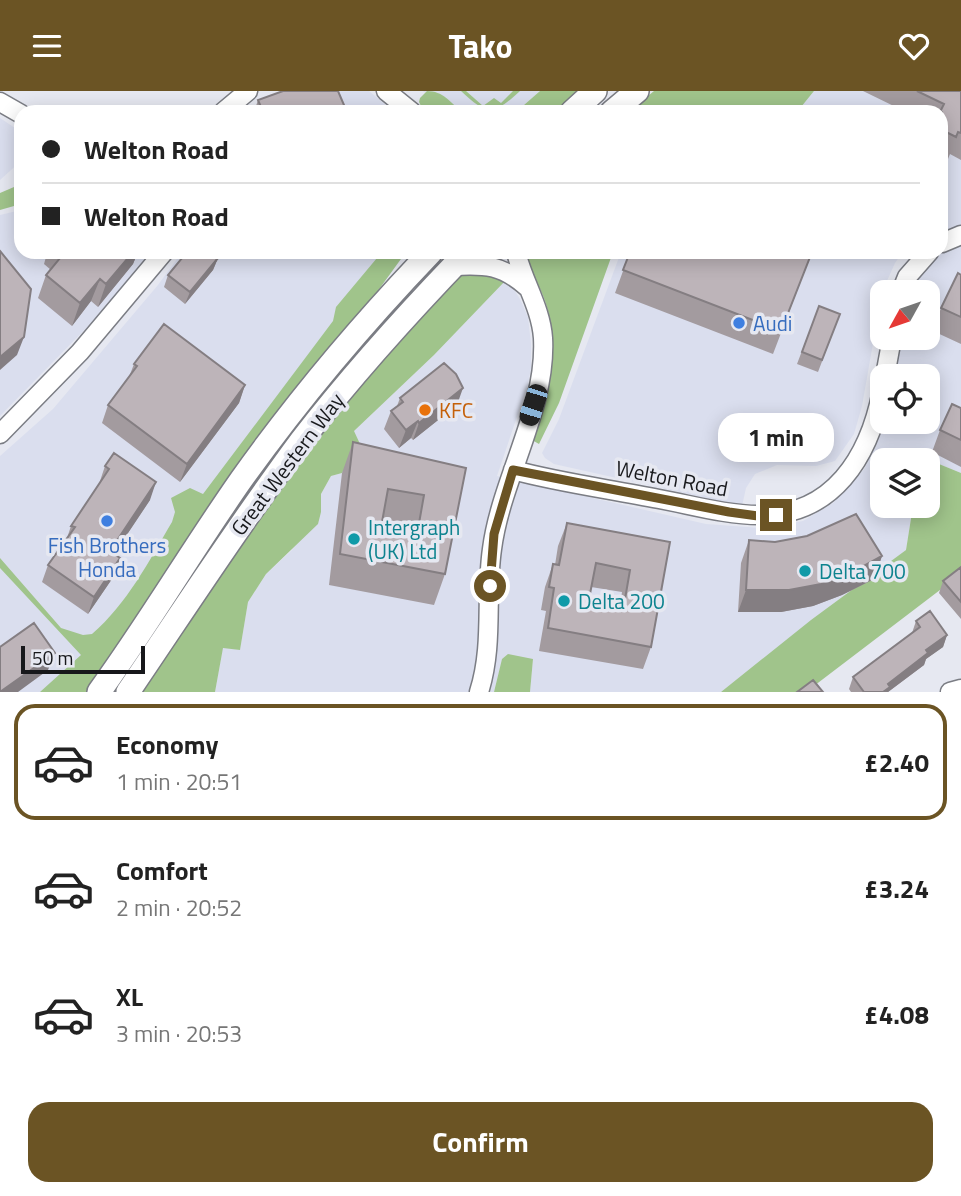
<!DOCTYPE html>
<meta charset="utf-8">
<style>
:root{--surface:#fff;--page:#f6f6f6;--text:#222;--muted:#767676;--line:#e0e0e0;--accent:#6b5424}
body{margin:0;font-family:"Titillium Web",sans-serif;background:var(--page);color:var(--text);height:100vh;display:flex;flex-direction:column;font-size:26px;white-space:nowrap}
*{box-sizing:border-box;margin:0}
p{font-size:23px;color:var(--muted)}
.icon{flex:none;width:38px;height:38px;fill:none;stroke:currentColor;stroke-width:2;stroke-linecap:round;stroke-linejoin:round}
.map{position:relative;height:601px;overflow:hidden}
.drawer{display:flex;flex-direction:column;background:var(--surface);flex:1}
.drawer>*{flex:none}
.top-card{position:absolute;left:14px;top:14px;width:934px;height:154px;border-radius:21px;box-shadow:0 4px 18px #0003;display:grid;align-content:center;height:154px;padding:0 28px;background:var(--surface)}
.needle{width:46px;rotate:230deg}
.buttons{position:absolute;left:870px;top:189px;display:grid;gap:14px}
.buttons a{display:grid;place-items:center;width:70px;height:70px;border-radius:14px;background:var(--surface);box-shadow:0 4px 18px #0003;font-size:35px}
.scale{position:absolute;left:21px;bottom:18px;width:124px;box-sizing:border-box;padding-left:7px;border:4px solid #17181b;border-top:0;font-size:19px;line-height:24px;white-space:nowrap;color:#17181b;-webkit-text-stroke:5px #e6e8f1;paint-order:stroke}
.end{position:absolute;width:32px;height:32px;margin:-16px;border:9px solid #6b5424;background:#fff;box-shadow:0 0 0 4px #fff}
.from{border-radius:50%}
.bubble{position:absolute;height:49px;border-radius:21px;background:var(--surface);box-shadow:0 4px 18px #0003;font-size:23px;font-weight:700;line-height:49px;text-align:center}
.car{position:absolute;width:21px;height:42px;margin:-21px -10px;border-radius:9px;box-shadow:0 0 5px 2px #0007;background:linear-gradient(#222 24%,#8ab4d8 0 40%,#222 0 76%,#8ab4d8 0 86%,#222 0)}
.top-card b{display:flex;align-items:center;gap:24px;height:66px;font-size:26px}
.top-card b+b{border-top:2px solid var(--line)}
.top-card i{width:18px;height:18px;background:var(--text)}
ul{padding:12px 0 0;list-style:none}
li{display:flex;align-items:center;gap:21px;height:116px;margin:0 14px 10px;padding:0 14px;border:4px solid transparent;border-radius:21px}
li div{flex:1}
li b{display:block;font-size:26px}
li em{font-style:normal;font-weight:700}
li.current{border-color:var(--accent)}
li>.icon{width:63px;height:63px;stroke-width:1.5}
.button{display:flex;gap:14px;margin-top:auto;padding:14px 28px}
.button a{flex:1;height:80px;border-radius:21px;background:var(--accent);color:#fff;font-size:28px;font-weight:700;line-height:80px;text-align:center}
header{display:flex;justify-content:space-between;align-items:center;height:91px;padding:0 28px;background:var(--accent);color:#fff;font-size:32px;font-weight:700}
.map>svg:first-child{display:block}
</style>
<header><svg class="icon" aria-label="menu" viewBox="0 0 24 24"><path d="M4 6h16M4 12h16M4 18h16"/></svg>Tako<svg class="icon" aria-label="heart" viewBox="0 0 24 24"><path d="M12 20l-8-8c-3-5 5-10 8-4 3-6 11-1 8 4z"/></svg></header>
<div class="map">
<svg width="961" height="601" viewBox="0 0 961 601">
<rect width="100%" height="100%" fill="#e6e8f1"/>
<path fill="#dadeee" d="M 281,0 L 369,0 L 394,21 L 244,21 Z
M 423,0 L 540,0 L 516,21 L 447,21 Z
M 814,0 L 961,0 L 961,382 L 939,373 L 928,392 L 928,369 L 882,369 L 882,415 L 913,415 L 906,459 L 721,601 L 530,601 L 533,568 L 502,569 L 494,601 L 215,601 L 223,556 L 240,559 L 248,511 L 266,483 L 292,459 L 321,421 L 321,403 L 331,385 L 342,382 L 360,353 L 353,341 L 434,264 L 507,188 L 520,208 L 528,226 L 531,253 L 531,277 L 528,293 L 497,385 L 706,433 L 761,437 L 803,430 L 833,412 L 865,377 L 883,331 L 928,331 L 928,285 L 894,285 L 900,247 L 928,247 L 928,201 L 911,201 L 913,192 L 925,173 L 942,161 L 942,21 L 797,21 Z
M 0,27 L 21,41 L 21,70 L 0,89 Z
M 21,119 L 21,161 L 150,161 L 101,222 L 0,325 L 0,124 Z
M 182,161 L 406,161 L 87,601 L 0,601 L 0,365 L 53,318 L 158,194 Z
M 621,161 L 903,161 L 895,172 L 882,201 L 862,315 L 854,343 L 835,370 L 816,375 L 777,374 L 755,383 L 746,397 L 742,415 L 554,373 L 545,367 L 542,362 L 559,328 Z"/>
<path fill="#a0c48b" d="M 427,0 C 443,0 450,11 462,21 L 424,21 L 419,11 L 420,7 Z
M 461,0 L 466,0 L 483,15 L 494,7 L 501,12 L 513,0 L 520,0 C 494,24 487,25 461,0 Z
M 540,0 L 582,0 L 558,21 L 516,21 Z
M 654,0 L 814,0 L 797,21 L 629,21 Z
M 21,93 L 21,113 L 0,119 L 0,102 Z
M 382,161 L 406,161 L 87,601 L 40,601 L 81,564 L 0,477 L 0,467 L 61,537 L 83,544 L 92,543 C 127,513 149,470 172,431 L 175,421 L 171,407 L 190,397 L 203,403 L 333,230 L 336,216 Z
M 523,161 L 613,161 L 559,312 L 539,353 L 532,349 C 545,304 561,256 545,210 C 540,193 526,178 523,161 Z
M 470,180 L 507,188 L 434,264 L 354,340 L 360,353 L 342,382 L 331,385 L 321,403 L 321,421 L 318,433 L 266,483 L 248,511 L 240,559 L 223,557 L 215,601 L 138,601 L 297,372 L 351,303 L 460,183 Z
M 939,373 L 961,382 L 961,483 L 806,601 L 721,601 L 811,529 L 906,459 L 913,415 L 928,415 L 928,392 Z
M 508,563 L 533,568 L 530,601 L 494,601 L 502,568 Z"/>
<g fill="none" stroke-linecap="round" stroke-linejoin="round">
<defs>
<path id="minor" d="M 386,0 L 412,21
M 0,11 L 21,23
M 223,21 L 248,0
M 942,152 L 961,144
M 453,175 C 486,173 502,174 527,196
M 901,201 L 907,186 L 929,161
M 885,285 L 892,247
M 0,343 L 80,261 L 164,161
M 513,379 C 561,392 610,398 659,408 C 692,414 726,424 759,424 C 833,425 869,366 882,300
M 479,601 C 494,554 485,506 492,458 C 501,388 547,318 543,247 C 541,217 523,190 516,161
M 950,601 L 961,598"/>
<path id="major" d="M 572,21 L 595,0
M 612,21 L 637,0
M 99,601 C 149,532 192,459 241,389 C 298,309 363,232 431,161
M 128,601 C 185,517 240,432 301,350 C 352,284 409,221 467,161"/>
</defs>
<use href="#minor" stroke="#7b7d84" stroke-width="21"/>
<use href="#major" stroke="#7b7d84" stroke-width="26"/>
<use href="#minor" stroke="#fff" stroke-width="18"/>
<use href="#major" stroke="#fff" stroke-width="23"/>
</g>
<path fill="#a39b9f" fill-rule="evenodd" d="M 863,0 L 961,0 L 961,69 L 950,63 L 948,68 L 942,65 L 942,21 L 906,21 Z
M 258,9 L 347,21 L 254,21 Z
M 40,161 L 138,161 L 133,173 L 98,216 L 91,210 L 72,235 L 38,207 L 46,184 L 51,179 L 44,173 L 46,166 Z
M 630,161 L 812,161 L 773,263 L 615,202 Z
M 218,167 L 213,179 L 185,213 L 164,196 L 168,184 Z
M 961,184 L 961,253 L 933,240 L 941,217 Z
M 819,215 L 840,223 L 818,281 L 797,273 Z
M 134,273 L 245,294 L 239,312 L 180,391 L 102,332 L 108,314 L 129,286 Z
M 400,307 L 457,314 L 413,349 L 411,347 L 399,357 L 384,338 L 391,320 L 397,315 Z
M 961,317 L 961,376 L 932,361 L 940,339 Z
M 353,351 L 466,377 L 445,483 L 434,514 L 329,494 L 342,382 ZM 382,429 L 413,435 L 412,437 L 382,431 Z
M 105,375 L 150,409 L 114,463 L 114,485 L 88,523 L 42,491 L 48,474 L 67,447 L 71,435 L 99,393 Z
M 567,432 L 670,451 L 651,556 L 643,578 L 539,560 L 546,520 L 541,519 L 545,496 L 553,473 L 555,474 L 558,455 ZM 591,496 L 622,501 L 620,514 L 589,508 Z
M 749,449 L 882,465 L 874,488 L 842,504 L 813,515 L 781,521 L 738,521 L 741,472 Z
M 961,476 L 961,528 L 939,502 L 943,490 Z
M 916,530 L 947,544 L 943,556 L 926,568 L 924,574 L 888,601 L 851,601 L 849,598 L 853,586 L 912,542 Z"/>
<path fill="#847e82" d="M 133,161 L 138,161 L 133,173 L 98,216 L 106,193 Z
M 218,167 L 213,179 L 185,213 L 190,201 Z
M 100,188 L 91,210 L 72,235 L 80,212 Z
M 24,246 L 17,264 L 0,279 L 0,266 Z
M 245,294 L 239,312 L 180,391 L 187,373 Z
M 463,297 L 457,314 L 413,349 L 419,332 Z
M 418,330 L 411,347 L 399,357 L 406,339 Z
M 156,391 L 150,409 L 104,478 L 110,460 Z
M 882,465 L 874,488 L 842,504 L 813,515 L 781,521 L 738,521 L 746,499 Z
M 120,467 L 114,485 L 88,523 L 94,506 Z
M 947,544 L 943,556 L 926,568 L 924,574 L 888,601 L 883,601 L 888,593 L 926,559 Z
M 55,562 L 48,579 L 18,601 L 0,601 Z"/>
<path fill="#bdb4b9" stroke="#847e82" stroke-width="2" fill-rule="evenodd" d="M 283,0 L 338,0 L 347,21 L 263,21 L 258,9 Z
M 917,0 L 961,0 L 961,42 L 958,41 L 956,46 L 942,39 L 942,21 L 940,21 L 944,13 Z
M 0,160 L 31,198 L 24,246 L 0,266 Z
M 65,161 L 133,161 L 106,193 L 100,188 L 80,212 L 46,184 Z
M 187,161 L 211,161 L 218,167 L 190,201 L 168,184 Z
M 630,161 L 812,161 L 781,240 L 623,179 Z
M 958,182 L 961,184 L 961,226 L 941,217 Z
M 819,215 L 840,223 L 822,269 L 802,261 Z
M 164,233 L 245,294 L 187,373 L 108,314 L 137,275 L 134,273 Z
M 444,272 L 456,283 L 463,297 L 419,332 L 418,330 L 406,339 L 391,320 L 403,311 L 400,307 Z
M 952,313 L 961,317 L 961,349 L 940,339 Z
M 353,351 L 466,377 L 445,483 L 340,463 ZM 388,398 L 424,404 L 418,438 L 382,431 Z
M 114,362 L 156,391 L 110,460 L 120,467 L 94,506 L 48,474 L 75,436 L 71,435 L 109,378 L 105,375 Z
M 856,423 L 882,465 L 851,482 L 821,493 L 789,499 L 746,499 L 749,449 L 775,451 L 807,445 Z
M 567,432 L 670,451 L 651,556 L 548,537 L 554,497 L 549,496 L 553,473 L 559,474 ZM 596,472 L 630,479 L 624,514 L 589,508 Z
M 961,476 L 961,511 L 943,490 Z
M 930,520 L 947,544 L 926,559 L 928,562 L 888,593 L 890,596 L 883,601 L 864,601 L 853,586 L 920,536 L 916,530 Z
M 34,532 L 55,562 L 0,601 L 0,556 Z
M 813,589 L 823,601 L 797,601 Z"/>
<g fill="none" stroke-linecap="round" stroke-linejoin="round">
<path stroke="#6b5424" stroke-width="9" d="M 490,495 L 494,443 L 513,379 L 729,421 L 758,425 L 776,424"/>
</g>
<g fill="#3f7fe0" stroke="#e6e8f1" stroke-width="2.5">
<circle cx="739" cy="232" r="7"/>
<circle cx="107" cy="430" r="7"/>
</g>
<circle fill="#e8710a" stroke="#e6e8f1" stroke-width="2.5" cx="425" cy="319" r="7"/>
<g fill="#0f9aa8" stroke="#e6e8f1" stroke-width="2.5">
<circle cx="354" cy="448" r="7"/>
<circle cx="805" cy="480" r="7"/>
<circle cx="564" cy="510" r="7"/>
</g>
<g text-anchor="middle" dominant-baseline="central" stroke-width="7" stroke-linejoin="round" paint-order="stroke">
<g font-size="21" fill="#366cbe" stroke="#e6e8f1" text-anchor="start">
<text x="753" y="232">Audi</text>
<text x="107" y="454" text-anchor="middle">Fish Brothers<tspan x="107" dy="24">Honda</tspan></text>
</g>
<g font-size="21" fill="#c56008" stroke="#e6e8f1" text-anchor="start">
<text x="439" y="319">KFC</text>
</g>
<g font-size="21" fill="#17181b" stroke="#e6e8f1">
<text transform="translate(287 373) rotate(-53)">Great Western Way</text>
<text transform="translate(672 387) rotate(11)">Welton Road</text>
</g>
<g font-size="21" fill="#0d838f" stroke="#e6e8f1" text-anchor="start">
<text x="368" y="436">Intergraph<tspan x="368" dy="24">(UK) Ltd</tspan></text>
<text x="819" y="480">Delta 700</text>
<text x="578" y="510">Delta 200</text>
</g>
</g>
</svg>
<div class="buttons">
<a><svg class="needle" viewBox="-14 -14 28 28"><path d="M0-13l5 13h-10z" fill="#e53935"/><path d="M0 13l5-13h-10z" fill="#767676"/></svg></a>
<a><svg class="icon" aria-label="locate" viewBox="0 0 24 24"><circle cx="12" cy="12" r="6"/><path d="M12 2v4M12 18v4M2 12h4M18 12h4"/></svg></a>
<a><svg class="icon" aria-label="layers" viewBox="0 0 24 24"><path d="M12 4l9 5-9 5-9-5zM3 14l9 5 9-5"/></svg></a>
</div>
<div class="scale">50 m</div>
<i class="end from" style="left:490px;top:495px"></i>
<i class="end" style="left:776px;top:424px"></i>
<div class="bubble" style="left:718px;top:322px;width:116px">1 min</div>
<i class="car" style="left:533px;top:314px;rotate:198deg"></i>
<div class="top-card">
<b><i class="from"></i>Welton Road</b>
<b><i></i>Welton Road</b>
</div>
</div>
<section class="drawer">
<ul>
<li class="current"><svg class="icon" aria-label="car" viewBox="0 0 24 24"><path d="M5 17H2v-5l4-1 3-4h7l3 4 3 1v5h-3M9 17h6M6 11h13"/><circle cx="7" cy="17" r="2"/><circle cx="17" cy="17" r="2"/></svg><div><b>Economy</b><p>1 min · 20:51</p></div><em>£2.40</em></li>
<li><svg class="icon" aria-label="car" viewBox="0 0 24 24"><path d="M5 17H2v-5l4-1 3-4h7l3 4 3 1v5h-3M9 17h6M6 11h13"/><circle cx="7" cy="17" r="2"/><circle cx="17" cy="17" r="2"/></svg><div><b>Comfort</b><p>2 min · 20:52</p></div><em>£3.24</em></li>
<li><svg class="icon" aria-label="car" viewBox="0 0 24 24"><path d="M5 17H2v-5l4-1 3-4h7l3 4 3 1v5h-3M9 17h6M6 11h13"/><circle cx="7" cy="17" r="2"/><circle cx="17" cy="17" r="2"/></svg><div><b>XL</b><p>3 min · 20:53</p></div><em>£4.08</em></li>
</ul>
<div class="button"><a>Confirm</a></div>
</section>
